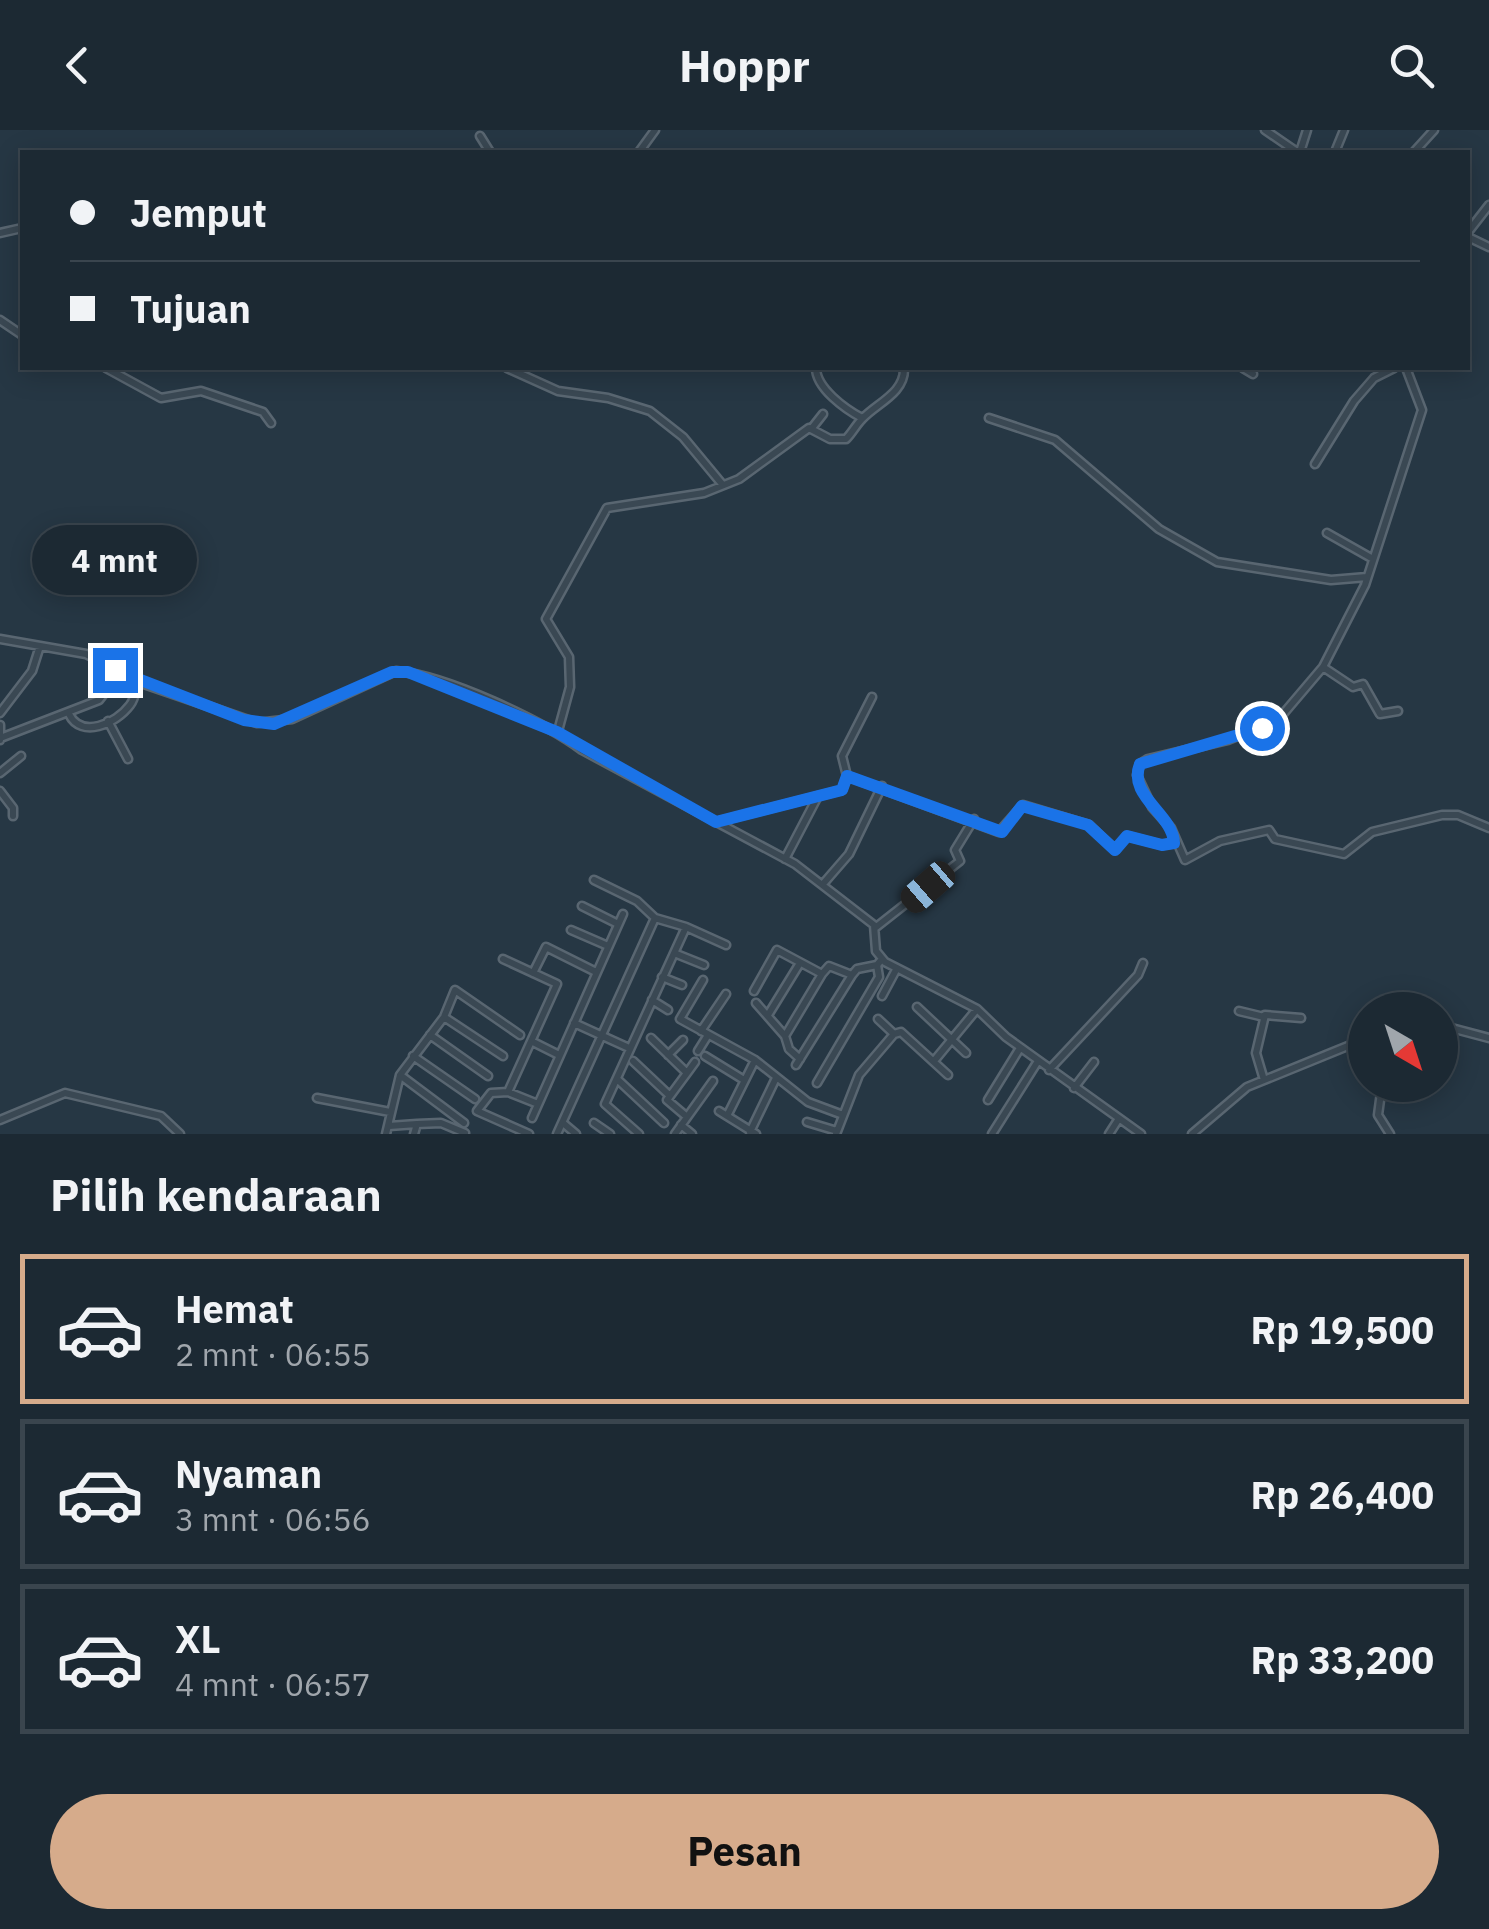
<!DOCTYPE html>
<html lang="id">
<meta charset="utf-8">
<style>
:root{--surface:#1c2933;--page:#29353f;--text:#f1f3f6;--muted:#a0a6ac;--line:#3a454e;--accent:#d6ab8b}
body{margin:0;font-family:"IBM Plex Sans",sans-serif;background:var(--page);color:var(--text);height:100vh;display:flex;flex-direction:column;font-size:38px;white-space:nowrap}
*{box-sizing:border-box;margin:0}
p{font-size:32px;color:var(--muted)}
.icon{flex:none;width:55px;height:55px;fill:none;stroke:currentColor;stroke-width:2;stroke-linecap:round;stroke-linejoin:round}
.map{position:relative;height:1004px;overflow:hidden}
.panel{display:flex;flex-direction:column;background:var(--surface);flex:1}
.panel>*{flex:none}
.guide{position:absolute;left:20px;top:20px;width:1450px;height:220px;border-radius:0px;box-shadow:0 5px 25px #0003,0 0 0 2px var(--line);display:grid;align-content:center;height:220px;padding:0 50px;background:var(--surface)}
.needle{width:65px;rotate:141deg}
.tools{position:absolute;left:1348px;top:862px;display:grid;gap:20px}
.tools a{display:grid;place-items:center;width:110px;height:110px;border-radius:50%;background:var(--surface);box-shadow:0 5px 25px #0003,0 0 0 2px var(--line);font-size:50px}
.end{position:absolute;width:45px;height:45px;margin:-22px;border:12px solid #1a73e8;background:#fff;box-shadow:0 0 0 5px #fff}
.from{border-radius:50%}
.bubble{position:absolute;height:70px;border-radius:35px;background:var(--surface);box-shadow:0 5px 25px #0003,0 0 0 2px var(--line);font-size:32px;font-weight:800;line-height:70px;text-align:center}
.car{position:absolute;width:30px;height:60px;margin:-30px -15px;border-radius:12px;box-shadow:0 0 8px 2px #0007;background:linear-gradient(#222 24%,#8ab4d8 0 40%,#222 0 76%,#8ab4d8 0 86%,#222 0)}
.guide b{display:flex;align-items:center;gap:35px;height:95px;font-size:38px}
.guide b+b{border-top:2px solid var(--line)}
.guide i{width:25px;height:25px;background:var(--text)}
ul{padding:0;list-style:none}
li{display:flex;align-items:center;gap:30px;height:150px;margin:0 20px 15px;padding:0 30px;border:5px solid var(--line);border-radius:0px}
li div{flex:1}
li b{display:block;font-size:38px}
li em{font-style:normal;font-weight:800}
li.current{border-color:var(--accent)}
li>.icon{width:90px;height:90px;stroke-width:1.5}
h2{padding:0 50px;font-size:45px;line-height:120px}
.action{display:flex;gap:20px;margin-top:auto;padding:20px 50px}
.action a{flex:1;height:115px;border-radius:60px;background:var(--accent);color:#111;font-size:40px;font-weight:800;line-height:115px;text-align:center}
header{display:flex;justify-content:space-between;align-items:center;height:130px;padding:0 50px;background:var(--surface);font-size:45px;font-weight:800}
.map>svg:first-child{display:block}
</style>
<header><svg class="icon" aria-label="back" viewBox="0 0 24 24"><path d="M15 5l-7 7 7 7"/></svg>Hoppr<svg class="icon" aria-label="search" viewBox="0 0 24 24"><circle cx="10" cy="10" r="6"/><path d="M15 15l6 6"/></svg></header>
<div class="map">
<svg width="1489" height="1004" viewBox="0 0 1489 1004">
<rect width="100%" height="100%" fill="#263744"/>
<g fill="none" stroke-linecap="round" stroke-linejoin="round">
<defs>
<path id="street" d="M 1265,0 L 1297,22
M 480,6 L 490,22
M 639,22 L 655,0
M 1300,22 L 1307,0
M 1335,22 L 1344,0
M 1414,22 L 1434,0
M 1468,102 L 1489,75
M 0,103 L 22,98
M 1468,107 L 1489,117
M 0,190 L 22,205
M 106,238 L 161,268 L 201,261 L 263,282 L 271,293
M 507,238 L 558,261 L 608,268 L 650,281 L 683,307 L 722,354
M 816,238 C 816,258 845,279 862,288
M 1243,238 L 1253,244
M 1406,238 L 1422,280 L 1365,455 L 1323,537 L 1278,590 L 1228,610 L 1148,629 L 1140,634 L 1137,645 L 1152,677 L 1171,698 L 1185,730 L 1220,711 L 1269,700 L 1275,709 L 1344,724 L 1372,702 L 1442,685 L 1458,685 L 1489,698
M 989,288 L 1055,310 L 1159,399 L 1217,432 L 1331,450 L 1367,447
M 812,298 L 823,284
M 1315,334 L 1354,271 L 1374,248 L 1394,238
M 1327,403 L 1373,429
M 0,509 L 86,524 L 138,552 L 257,593 L 292,589 L 396,541 C 447,546 541,590 582,620 L 795,734 L 874,795 L 876,821 L 885,832 L 977,879 L 1006,907 L 1141,1004
M 1323,537 L 1353,557 L 1363,554 L 1380,584 L 1398,581
M 0,583 L 32,541 L 40,516
M 69,584 C 81,609 116,594 130,575 C 135,569 136,559 138,552
M 108,591 L 128,629
M 0,595 L 0,610
M 558,601 L 570,557 L 569,527 L 546,489 L 607,378 L 704,363 L 739,349 L 809,298 L 830,309 L 846,309 C 852,303 856,295 862,289 C 877,273 905,263 904,238
M 3,607 L 99,570 L 120,543
M 0,643 L 21,626
M 847,646 L 842,626 L 872,567
M 0,661 L 13,678 L 13,686
M 716,692 L 842,660 L 847,646 L 999,702 L 1023,675 L 1089,695 L 1115,720 L 1127,706 L 1162,715 L 1175,713
M 785,729 L 818,666
M 594,750 L 637,771 L 655,788 L 686,797
M 823,754 L 849,724 L 882,656
M 582,776 L 618,794
M 875,798 L 960,731 L 955,720 L 974,689
M 571,800 L 608,816
M 674,823 L 704,835
M 503,829 L 557,854 L 508,962 L 491,963 L 477,981 L 529,1004
M 533,843 L 546,817 L 596,842
M 662,847 L 682,855
M 703,850 L 680,889 L 755,930 L 808,972 L 843,985
M 754,861 L 777,820 L 822,844
M 882,866 L 897,838
M 652,870 L 668,880
M 756,873 L 785,906
M 917,877 L 966,923
M 1239,881 L 1264,887
M 768,885 L 800,833
M 444,887 L 503,926
M 878,889 L 894,904 L 901,902 L 948,945
M 574,893 L 629,918
M 1440,895 L 1489,908
M 701,901 L 726,864
M 430,905 L 488,946
M 651,908 L 687,943 L 667,970 L 687,987
M 533,912 L 559,925
M 698,921 L 708,905
M 668,925 L 683,910
M 413,926 L 475,969
M 705,926 L 744,950
M 800,929 L 789,919 L 785,906 L 822,844 L 829,836 L 852,845
M 633,931 L 669,965
M 934,931 L 977,879
M 796,935 L 852,845 L 857,839 L 877,835
M 1049,940 L 1138,845 L 1143,833
M 687,943 L 695,932
M 400,945 L 464,993
M 617,949 L 664,993
M 1264,950 L 1256,923 L 1265,885 L 1301,888
M 817,953 L 879,847 L 877,835 L 882,829
M 1382,955 L 1378,985 L 1390,1004
M 1074,958 L 1094,932
M 508,962 L 538,974
M 317,968 L 390,982
M 988,970 L 1020,918
M 719,981 L 756,1004
M 727,986 L 755,930
M 532,988 L 623,784
M 0,990 L 65,963 L 161,986 L 180,1004
M 807,992 L 837,1001
M 563,993 L 576,1004
M 594,993 L 610,1004
M 681,995 L 692,1004
M 389,996 L 417,994
M 750,1002 L 776,948
M 386,1004 L 400,945 L 444,887 L 455,860 L 520,905
M 414,1004 L 417,994 L 441,993 L 465,1003
M 557,1004 L 655,788
M 639,1004 L 605,974 L 686,797 L 726,815
M 675,1004 L 713,951
M 836,1004 L 859,945 L 894,904
M 992,1004 L 1038,931
M 1109,1004 L 1118,990
M 1192,1004 L 1247,957 L 1365,909"/>
</defs>
<use href="#street" stroke="#596671" stroke-width="11"/>
<use href="#street" stroke="#3a4853" stroke-width="6"/>
</g>
<g fill="none" stroke-linecap="round" stroke-linejoin="round">
<path stroke="#1a73e8" stroke-width="12" d="M 115,540 L 244,590 L 274,594 L 392,542 L 408,542 L 557,602 L 716,692 L 842,660 L 847,646 L 1002,702 L 1022,676 L 1088,695 L 1115,720 L 1127,706 L 1162,715 L 1174,713 C 1173,684 1127,666 1140,634 L 1262,598"/>
</g>
</svg>
<div class="tools">
<a><svg class="needle" viewBox="-14 -14 28 28"><path d="M0-13l5 13h-10z" fill="#e53935"/><path d="M0 13l5-13h-10z" fill="#a0a6ac"/></svg></a>
</div>
<i class="end from" style="left:1262px;top:598px"></i>
<i class="end" style="left:115px;top:540px"></i>
<div class="bubble" style="left:32px;top:395px;width:165px">4 mnt</div>
<i class="car" style="left:928px;top:757px;rotate:229deg"></i>
<div class="guide">
<b><i class="from"></i>Jemput</b>
<b><i></i>Tujuan</b>
</div>
</div>
<section class="panel">
<h2>Pilih kendaraan</h2>
<ul>
<li class="current"><svg class="icon" aria-label="car" viewBox="0 0 24 24"><path d="M5 17H2v-5l4-1 3-4h7l3 4 3 1v5h-3M9 17h6M6 11h13"/><circle cx="7" cy="17" r="2"/><circle cx="17" cy="17" r="2"/></svg><div><b>Hemat</b><p>2 mnt · 06:55</p></div><em>Rp 19,500</em></li>
<li><svg class="icon" aria-label="car" viewBox="0 0 24 24"><path d="M5 17H2v-5l4-1 3-4h7l3 4 3 1v5h-3M9 17h6M6 11h13"/><circle cx="7" cy="17" r="2"/><circle cx="17" cy="17" r="2"/></svg><div><b>Nyaman</b><p>3 mnt · 06:56</p></div><em>Rp 26,400</em></li>
<li><svg class="icon" aria-label="car" viewBox="0 0 24 24"><path d="M5 17H2v-5l4-1 3-4h7l3 4 3 1v5h-3M9 17h6M6 11h13"/><circle cx="7" cy="17" r="2"/><circle cx="17" cy="17" r="2"/></svg><div><b>XL</b><p>4 mnt · 06:57</p></div><em>Rp 33,200</em></li>
</ul>
<div class="action"><a>Pesan</a></div>
</section>
